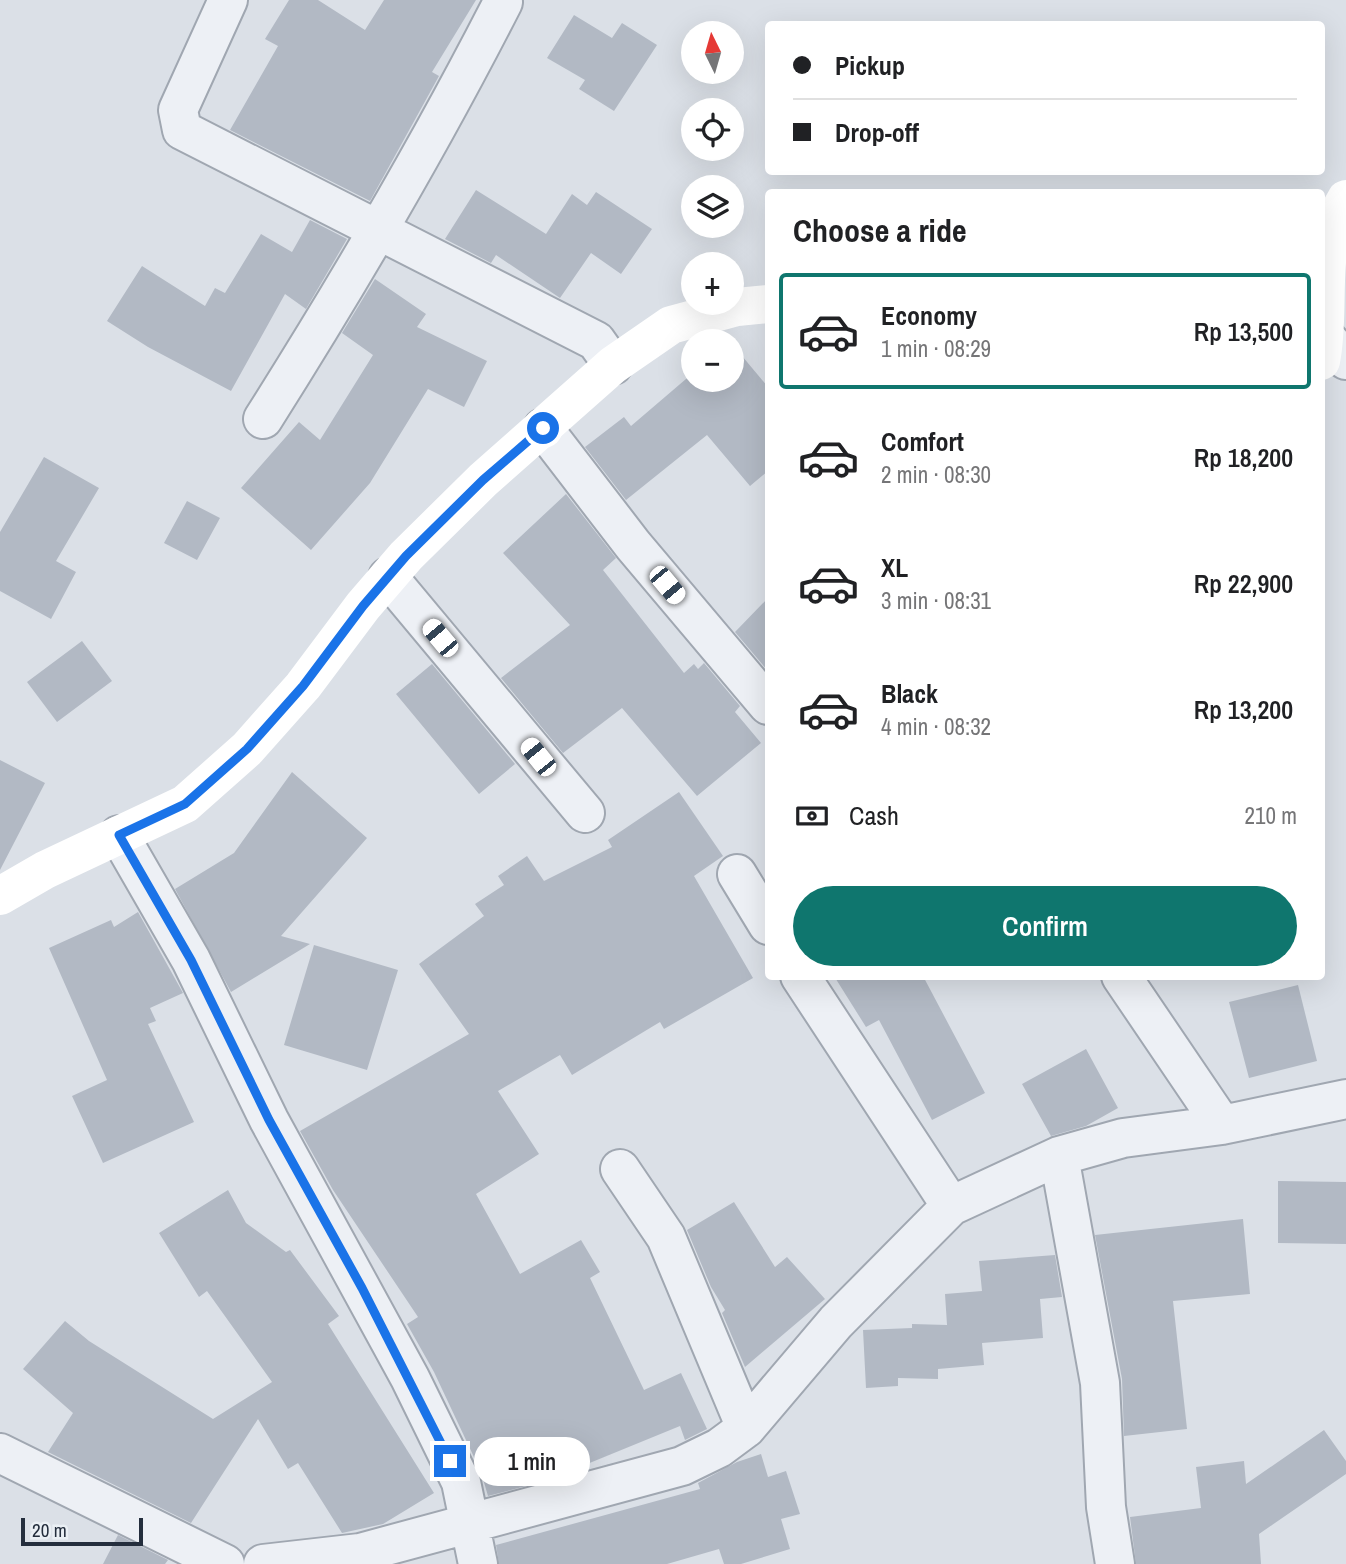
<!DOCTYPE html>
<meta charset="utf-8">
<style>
:root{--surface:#fff;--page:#f2f2f2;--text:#202124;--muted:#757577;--line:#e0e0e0;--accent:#0f766e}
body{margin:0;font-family:"Archivo Narrow",sans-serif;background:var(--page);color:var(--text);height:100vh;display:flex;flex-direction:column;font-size:26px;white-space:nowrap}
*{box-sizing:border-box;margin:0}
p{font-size:23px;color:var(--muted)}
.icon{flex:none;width:38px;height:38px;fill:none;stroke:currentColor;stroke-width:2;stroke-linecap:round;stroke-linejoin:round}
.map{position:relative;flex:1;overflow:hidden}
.panel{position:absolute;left:765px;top:189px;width:560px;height:791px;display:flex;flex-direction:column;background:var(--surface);border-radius:7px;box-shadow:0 7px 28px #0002}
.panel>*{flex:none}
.banner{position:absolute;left:765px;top:21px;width:560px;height:154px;border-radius:7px;box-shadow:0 7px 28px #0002;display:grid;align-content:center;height:154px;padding:0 28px;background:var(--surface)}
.needle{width:46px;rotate:355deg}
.fabs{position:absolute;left:681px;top:21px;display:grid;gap:14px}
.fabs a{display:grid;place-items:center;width:63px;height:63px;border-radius:50%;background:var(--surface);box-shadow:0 7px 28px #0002;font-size:35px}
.scale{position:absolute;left:21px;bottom:18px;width:122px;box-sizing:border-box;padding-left:7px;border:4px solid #242e3d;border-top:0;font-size:19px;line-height:24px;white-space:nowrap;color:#242e3d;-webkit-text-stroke:5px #eaeff4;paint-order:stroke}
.end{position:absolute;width:32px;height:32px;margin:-16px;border:9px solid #1a73e8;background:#fff;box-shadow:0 0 0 4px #fff}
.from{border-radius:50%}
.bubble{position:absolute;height:49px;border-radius:24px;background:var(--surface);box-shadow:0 7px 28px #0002;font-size:23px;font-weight:600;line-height:49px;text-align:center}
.car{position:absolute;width:21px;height:42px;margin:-21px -10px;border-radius:9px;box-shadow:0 0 5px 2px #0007;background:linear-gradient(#fff 24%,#345 0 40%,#fff 0 76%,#345 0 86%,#fff 0)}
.banner b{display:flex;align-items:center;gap:24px;height:66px;font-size:26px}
.banner b+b{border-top:2px solid var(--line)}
.banner i{width:18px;height:18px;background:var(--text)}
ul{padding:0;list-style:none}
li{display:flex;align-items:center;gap:21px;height:116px;margin:0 14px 10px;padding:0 14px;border:4px solid transparent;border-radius:7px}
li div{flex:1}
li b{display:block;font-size:26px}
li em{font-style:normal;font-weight:600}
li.selected{border-color:var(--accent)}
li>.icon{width:63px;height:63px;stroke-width:1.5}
h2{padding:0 28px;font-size:32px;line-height:84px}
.pay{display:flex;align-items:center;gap:18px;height:77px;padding:0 28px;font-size:26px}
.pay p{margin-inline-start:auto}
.cta{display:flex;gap:14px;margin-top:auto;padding:14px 28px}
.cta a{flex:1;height:80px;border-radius:42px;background:var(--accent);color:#fff;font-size:28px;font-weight:600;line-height:80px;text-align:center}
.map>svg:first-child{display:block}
</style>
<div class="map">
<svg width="1346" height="1564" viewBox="0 0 1346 1564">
<rect width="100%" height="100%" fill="#dbe0e7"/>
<path fill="#b2b9c4" d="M 289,0 L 318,0 L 365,30 L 384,0 L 476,0 L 432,72 L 439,76 L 370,201 L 230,130 L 278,46 L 265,39 Z
M 574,15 L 612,38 L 622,23 L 657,45 L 614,111 L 579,89 L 585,80 L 547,58 Z
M 476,190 L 546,234 L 572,194 L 587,205 L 596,192 L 652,229 L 621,274 L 591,253 L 560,298 L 496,255 L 491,263 L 445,239 Z
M 310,220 L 347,239 L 306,309 L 285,294 L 231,391 L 148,347 L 107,321 L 142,266 L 205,306 L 215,288 L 225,293 L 261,234 L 292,252 Z
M 375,279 L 426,314 L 417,327 L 487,361 L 464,407 L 428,389 L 370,483 L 311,550 L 241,488 L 299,422 L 320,440 L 373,355 L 342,333 Z
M 732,344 L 768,387 L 768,471 L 750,486 L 707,435 L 626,500 L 585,447 L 624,417 L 631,426 L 693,373 L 693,380 L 732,380 Z
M 44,457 L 99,488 L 56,561 L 76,572 L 51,619 L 0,591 L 0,532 Z
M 566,494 L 616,558 L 603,570 L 684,673 L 694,664 L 698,669 L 704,663 L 740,706 L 735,712 L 761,743 L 697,796 L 622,708 L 563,753 L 501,678 L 570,625 L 503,553 Z
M 187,501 L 220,518 L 197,560 L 164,543 Z
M 768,598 L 768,671 L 735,632 Z
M 82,641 L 112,681 L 57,722 L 27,682 Z
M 432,664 L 515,764 L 479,794 L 396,694 Z
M 0,760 L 45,783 L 0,870 Z
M 292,772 L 367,838 L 281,936 L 310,944 L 231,992 L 175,889 L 234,853 Z
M 679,792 L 723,856 L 694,876 L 753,978 L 664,1029 L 660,1022 L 572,1075 L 560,1055 L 498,1091 L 539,1154 L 476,1194 L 520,1274 L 581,1240 L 600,1272 L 590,1278 L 644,1390 L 681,1373 L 707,1429 L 685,1440 L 680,1426 L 548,1480 L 488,1496 L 481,1472 L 434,1372 L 407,1324 L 418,1317 L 333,1190 L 300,1131 L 469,1034 L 419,964 L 484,916 L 475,904 L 504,885 L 498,876 L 527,856 L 544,881 L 612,847 L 608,840 Z
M 138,912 L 183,993 L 150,1008 L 156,1021 L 148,1024 L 194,1122 L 103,1163 L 72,1096 L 107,1080 L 49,948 L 111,920 L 114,927 Z
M 314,945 L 398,970 L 367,1070 L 284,1045 Z
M 834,976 L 923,976 L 985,1093 L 932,1120 L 879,1020 L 866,1027 Z
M 1298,985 L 1317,1061 L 1249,1078 L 1229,1002 Z
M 1086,1049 L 1118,1108 L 1086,1126 L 1051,1136 L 1022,1084 Z
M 1278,1181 L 1346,1182 L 1346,1244 L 1278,1243 Z
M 228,1190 L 246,1223 L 286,1252 L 290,1250 L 339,1316 L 328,1324 L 434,1493 L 383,1524 L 342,1533 L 298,1463 L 288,1469 L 258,1419 L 191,1523 L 48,1452 L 73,1413 L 23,1369 L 65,1321 L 89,1341 L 213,1419 L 272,1382 L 207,1291 L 199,1297 L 159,1233 Z
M 734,1202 L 775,1267 L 787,1257 L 825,1299 L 745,1367 L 722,1313 L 725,1310 L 711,1287 L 687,1230 Z
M 1243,1219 L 1250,1294 L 1173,1301 L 1187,1429 L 1124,1436 L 1122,1379 L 1095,1235 Z
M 1055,1255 L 1062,1297 L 1040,1299 L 1043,1338 L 982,1343 L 984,1365 L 938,1369 L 938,1379 L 898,1378 L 898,1386 L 866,1388 L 863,1330 L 912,1328 L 912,1324 L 947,1325 L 945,1294 L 982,1291 L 979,1261 Z
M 1324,1430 L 1346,1461 L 1346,1474 L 1259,1534 L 1261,1564 L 1136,1564 L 1130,1517 L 1201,1508 L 1196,1467 L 1244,1461 L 1246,1484 Z
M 761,1454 L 768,1477 L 786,1471 L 800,1514 L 781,1519 L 790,1549 L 741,1564 L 724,1564 L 719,1549 L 667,1564 L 499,1564 L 496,1545 L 700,1489 L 698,1483 L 737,1462 Z
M 118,1535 L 168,1560 L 165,1564 L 103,1564 Z"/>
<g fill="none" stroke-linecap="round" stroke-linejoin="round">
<defs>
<path id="street" d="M 228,0 L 178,110 L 182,130 L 596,341 L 613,365
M 1326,338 L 1346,360
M 263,419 C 349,283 430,145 503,2
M 543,428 L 633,545 L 768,705
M 388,577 L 585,813
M 119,835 L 191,960 L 269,1120 L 410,1378 L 461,1482 L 478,1564
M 737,874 L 768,925
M 800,976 L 951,1206
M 1121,976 L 1222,1125
M 1059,1156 L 1100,1383 L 1106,1507 L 1115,1564
M 620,1169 L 666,1237 L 746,1428
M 0,1453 L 225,1564
M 263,1564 L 360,1553 L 682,1466 L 719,1448 L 746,1428 L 836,1322 L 951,1206 L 1059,1156 L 1123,1138 L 1222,1125 L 1346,1099"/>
</defs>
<use href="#street" stroke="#a0a7b1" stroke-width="42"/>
<use href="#street" stroke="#edf0f5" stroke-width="38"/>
<path stroke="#fff" stroke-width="38" d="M 1321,361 C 1332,307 1315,247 1346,199
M 0,896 L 45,870 L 185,804 L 247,749 L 303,686 L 363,606 L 406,556 L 483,480 L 613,365 L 671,325 L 737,307 L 768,304"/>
</g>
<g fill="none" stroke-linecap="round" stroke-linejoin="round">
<path stroke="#1a73e8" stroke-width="9" d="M 450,1461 L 362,1288 L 269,1120 L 191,960 L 119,835 L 185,804 L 247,749 L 303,686 L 363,606 L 406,556 L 483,480 L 543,428"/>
</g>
</svg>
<div class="fabs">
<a><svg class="needle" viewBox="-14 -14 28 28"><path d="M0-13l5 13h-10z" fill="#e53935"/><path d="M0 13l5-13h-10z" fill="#757577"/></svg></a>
<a><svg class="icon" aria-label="locate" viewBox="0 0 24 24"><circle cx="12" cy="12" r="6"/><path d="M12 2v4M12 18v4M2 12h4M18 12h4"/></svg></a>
<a><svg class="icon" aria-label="layers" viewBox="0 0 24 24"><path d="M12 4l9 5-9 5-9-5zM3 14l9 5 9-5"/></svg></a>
<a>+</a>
<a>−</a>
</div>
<div class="scale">20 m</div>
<i class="end from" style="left:543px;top:428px"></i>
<i class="end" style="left:450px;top:1461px"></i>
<div class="bubble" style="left:474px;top:1437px;width:116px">1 min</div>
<i class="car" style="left:667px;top:585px;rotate:140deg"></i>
<i class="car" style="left:440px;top:638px;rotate:320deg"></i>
<i class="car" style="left:538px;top:757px;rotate:321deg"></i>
<div class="banner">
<b><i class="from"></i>Pickup</b>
<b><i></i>Drop-off</b>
</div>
<section class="panel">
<h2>Choose a ride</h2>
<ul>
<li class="selected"><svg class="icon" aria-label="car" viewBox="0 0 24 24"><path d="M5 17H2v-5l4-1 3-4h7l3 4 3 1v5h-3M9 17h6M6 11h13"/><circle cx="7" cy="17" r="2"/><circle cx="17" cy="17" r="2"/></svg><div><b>Economy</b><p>1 min · 08:29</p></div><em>Rp 13,500</em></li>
<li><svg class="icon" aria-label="car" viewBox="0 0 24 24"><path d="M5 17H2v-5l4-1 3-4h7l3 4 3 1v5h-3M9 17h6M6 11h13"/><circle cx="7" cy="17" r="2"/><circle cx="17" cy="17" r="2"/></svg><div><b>Comfort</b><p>2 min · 08:30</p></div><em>Rp 18,200</em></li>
<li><svg class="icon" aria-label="car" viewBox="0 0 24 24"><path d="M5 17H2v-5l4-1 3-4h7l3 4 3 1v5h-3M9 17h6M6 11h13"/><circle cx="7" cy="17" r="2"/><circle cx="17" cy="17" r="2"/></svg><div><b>XL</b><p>3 min · 08:31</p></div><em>Rp 22,900</em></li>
<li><svg class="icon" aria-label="car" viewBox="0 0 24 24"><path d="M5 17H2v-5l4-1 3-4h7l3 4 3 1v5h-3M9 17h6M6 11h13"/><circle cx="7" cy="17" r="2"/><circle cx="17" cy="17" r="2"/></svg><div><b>Black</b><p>4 min · 08:32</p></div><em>Rp 13,200</em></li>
</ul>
<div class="pay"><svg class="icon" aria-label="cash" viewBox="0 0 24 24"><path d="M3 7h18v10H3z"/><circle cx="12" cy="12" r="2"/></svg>Cash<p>210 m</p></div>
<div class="cta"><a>Confirm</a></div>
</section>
</div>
